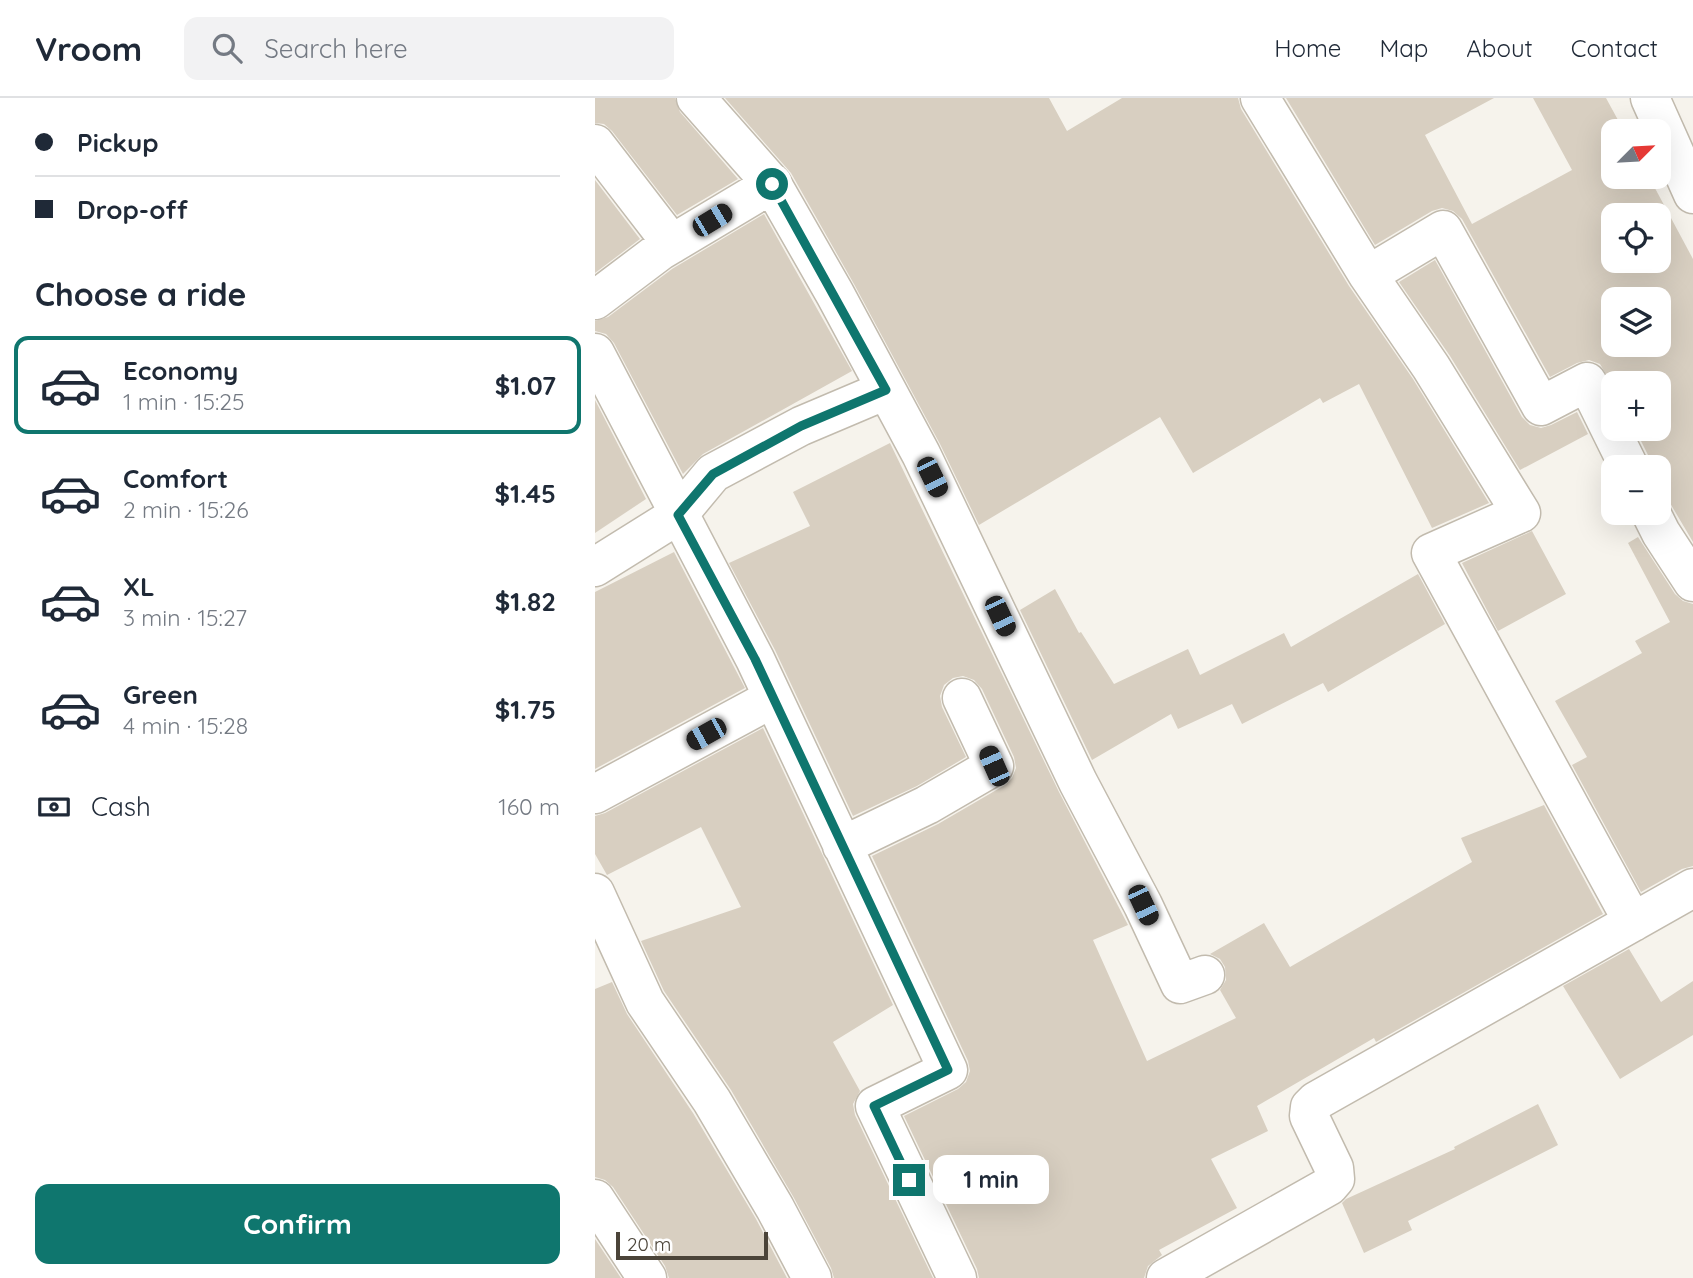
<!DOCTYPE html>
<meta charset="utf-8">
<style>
:root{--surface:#fff;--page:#f2f2f3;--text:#1f2937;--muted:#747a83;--line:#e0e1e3;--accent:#0f766e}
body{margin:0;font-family:Quicksand,sans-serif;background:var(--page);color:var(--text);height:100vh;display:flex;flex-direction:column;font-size:26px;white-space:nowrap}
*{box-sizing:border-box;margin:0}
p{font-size:23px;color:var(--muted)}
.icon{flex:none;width:38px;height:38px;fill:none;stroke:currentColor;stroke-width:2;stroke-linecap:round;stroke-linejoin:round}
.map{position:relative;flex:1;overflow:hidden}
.panel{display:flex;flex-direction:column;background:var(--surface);width:595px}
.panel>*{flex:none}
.hud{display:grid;align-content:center;height:154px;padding:0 35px;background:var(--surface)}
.needle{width:46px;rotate:66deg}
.buttons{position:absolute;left:1006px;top:21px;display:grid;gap:14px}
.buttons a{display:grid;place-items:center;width:70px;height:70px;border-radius:14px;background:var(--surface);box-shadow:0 7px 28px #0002;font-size:35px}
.scale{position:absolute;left:21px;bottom:18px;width:152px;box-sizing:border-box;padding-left:7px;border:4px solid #4b4439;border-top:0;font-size:19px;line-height:24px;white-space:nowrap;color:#4b4439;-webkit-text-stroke:5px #fff;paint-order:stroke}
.end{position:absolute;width:32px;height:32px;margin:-16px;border:9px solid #0f766e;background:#fff;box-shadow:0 0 0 4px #fff}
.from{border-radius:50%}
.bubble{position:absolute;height:49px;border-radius:14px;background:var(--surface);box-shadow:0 7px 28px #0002;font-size:23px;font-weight:700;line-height:49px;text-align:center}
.car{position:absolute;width:21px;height:42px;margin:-21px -10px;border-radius:9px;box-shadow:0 0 5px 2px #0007;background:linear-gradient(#222 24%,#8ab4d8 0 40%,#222 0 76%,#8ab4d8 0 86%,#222 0)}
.hud b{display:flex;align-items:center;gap:24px;height:66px;font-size:26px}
.hud b+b{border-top:2px solid var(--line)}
.hud i{width:18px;height:18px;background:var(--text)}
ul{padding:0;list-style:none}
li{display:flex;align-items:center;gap:21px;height:98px;margin:0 14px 10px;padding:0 21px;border:4px solid transparent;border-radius:14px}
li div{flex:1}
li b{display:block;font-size:26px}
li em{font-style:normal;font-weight:700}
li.selected{border-color:var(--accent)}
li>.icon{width:63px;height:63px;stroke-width:1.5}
h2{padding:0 35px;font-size:32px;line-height:84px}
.pay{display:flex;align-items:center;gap:18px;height:77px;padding:0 35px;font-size:26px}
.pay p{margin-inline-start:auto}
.cta{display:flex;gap:14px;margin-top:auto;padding:14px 35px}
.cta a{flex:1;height:80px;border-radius:14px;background:var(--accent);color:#fff;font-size:28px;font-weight:700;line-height:80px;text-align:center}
header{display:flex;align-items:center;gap:42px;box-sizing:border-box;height:98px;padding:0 35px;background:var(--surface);border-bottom:2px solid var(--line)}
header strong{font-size:33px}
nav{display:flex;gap:38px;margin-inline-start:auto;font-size:24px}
.search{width:490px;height:63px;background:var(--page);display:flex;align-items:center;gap:18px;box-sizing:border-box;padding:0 24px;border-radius:14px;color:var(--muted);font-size:26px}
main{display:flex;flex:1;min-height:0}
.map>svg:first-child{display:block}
</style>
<header>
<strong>Vroom</strong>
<div class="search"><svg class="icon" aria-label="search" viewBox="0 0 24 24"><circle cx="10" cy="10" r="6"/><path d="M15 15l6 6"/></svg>Search here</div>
<nav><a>Home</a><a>Map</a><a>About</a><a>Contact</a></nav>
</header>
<main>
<section class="panel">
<div class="hud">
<b><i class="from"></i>Pickup</b>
<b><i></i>Drop-off</b>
</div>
<h2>Choose a ride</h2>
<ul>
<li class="selected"><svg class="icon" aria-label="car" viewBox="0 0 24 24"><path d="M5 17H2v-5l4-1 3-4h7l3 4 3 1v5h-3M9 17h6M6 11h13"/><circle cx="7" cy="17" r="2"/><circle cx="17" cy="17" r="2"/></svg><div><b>Economy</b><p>1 min · 15:25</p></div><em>$1.07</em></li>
<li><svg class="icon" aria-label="car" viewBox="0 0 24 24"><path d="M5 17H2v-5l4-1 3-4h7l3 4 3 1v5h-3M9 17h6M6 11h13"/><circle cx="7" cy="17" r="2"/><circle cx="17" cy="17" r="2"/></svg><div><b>Comfort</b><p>2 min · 15:26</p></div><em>$1.45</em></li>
<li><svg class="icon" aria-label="car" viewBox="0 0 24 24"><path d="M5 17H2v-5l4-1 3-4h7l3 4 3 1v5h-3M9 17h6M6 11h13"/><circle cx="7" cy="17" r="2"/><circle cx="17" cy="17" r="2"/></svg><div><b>XL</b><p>3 min · 15:27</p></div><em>$1.82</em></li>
<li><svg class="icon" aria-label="car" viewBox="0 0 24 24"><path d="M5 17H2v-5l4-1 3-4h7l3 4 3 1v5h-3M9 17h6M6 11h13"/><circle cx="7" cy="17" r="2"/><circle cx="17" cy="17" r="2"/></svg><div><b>Green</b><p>4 min · 15:28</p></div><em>$1.75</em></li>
</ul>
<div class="pay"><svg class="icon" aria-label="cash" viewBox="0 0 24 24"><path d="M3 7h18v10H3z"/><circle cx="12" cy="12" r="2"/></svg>Cash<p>160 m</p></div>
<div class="cta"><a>Confirm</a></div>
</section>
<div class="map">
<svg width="1098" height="1180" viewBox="0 0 1098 1180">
<rect width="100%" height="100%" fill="#f6f3ec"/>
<path fill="#d8cfc1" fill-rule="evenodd" d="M 0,0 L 80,0 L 85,14 L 143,81 L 82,117 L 17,33 L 9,26 L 0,25 Z
M 130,0 L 454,0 L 472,33 L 527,0 L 643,0 L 646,11 L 754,188 L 818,281 L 894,405 L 837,430 L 764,286 L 728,305 L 725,300 L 598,375 L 565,319 L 384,427 L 345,346 L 259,186 L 196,75 Z
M 691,0 L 899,0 L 830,37 L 877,126 L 977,72 L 938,0 L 1011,0 L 1029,33 L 1018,33 L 1018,79 L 1054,79 L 1098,161 L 1098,444 L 1075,405 L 1064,395 L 1064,369 L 1056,369 L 1054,359 L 1040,331 L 1064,331 L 1064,285 L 1018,285 L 1018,288 L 1005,266 L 994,262 L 982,265 L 955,279 L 867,121 L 858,113 L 847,110 L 837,113 L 780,147 ZM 1018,117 L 1064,117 L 1064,163 L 1018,163 ZM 1018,201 L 1064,201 L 1064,247 L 1018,247 Z
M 0,82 L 45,141 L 0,175 Z
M 169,116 L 257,273 L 108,356 L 88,376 L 19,245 L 11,236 L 0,233 L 0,223 L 13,219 L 77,171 Z
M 840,162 L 927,319 L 935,327 L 946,330 L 956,327 L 982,314 L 993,336 L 925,372 L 855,258 L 804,184 Z
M 0,302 L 51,401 L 0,435 Z
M 295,345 L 464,694 L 533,827 L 498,842 L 552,963 L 641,920 L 625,892 L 631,882 L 630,869 L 625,861 L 615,856 L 669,825 L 695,869 L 877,764 L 866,740 L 949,707 L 1008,816 L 781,944 L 779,940 L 662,1008 L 673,1033 L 616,1061 L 642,1110 L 564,1152 L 567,1157 L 553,1168 L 549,1180 L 384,1180 L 382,1171 L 309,1018 L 363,991 L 371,984 L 375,973 L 373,963 L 277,758 L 343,726 L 410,687 L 417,680 L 421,670 L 419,659 L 387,591 L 379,582 L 368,578 L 358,580 L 349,587 L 345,598 L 347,609 L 371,659 L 322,688 L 258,718 L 180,552 L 134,465 L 215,428 L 198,394 Z
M 937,433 L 971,496 L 903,533 L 867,465 Z
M 1043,439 L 1080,496 L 1088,503 L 1098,506 L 1098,768 L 1087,771 L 1046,794 L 977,667 L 992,659 L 960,603 L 1047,555 L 1040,543 L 1075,524 L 1033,445 Z
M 79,454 L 150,590 L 0,671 L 0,494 Z
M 823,476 L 850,526 L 733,594 L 728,585 L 647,626 L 637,606 L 583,631 L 576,616 L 497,662 L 425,512 L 460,491 L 484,535 L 486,534 L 519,586 L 593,551 L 605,577 L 689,535 L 696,549 Z
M 168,630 L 298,907 L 238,944 L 265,993 L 258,1006 L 260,1017 L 338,1180 L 239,1180 L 236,1170 L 199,1100 L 136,992 L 69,893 L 46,843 L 146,809 L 106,729 L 12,777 L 0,756 L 0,718 L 10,715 Z
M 1034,851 L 1066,904 L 1098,883 L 1098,937 L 1025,981 L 968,888 Z
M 17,884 L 32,916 L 98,1015 L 161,1121 L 192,1180 L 74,1180 L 70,1168 L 18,1089 L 10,1082 L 0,1079 L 0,891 Z
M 943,1006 L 963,1047 L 813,1123 L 817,1132 L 769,1155 L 747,1105 L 751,1101 L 860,1051 L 859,1049 Z
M 0,1141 L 26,1180 L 0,1180 Z"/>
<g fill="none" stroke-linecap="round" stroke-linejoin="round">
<defs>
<path id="minor" d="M 101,0 L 177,86 L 240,196 L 326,356 L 483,684 L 548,807 L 585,886 L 610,877
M 665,0 L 773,177 L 836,269 L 926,415 L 836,455 L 1038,824
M 1055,0 L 1098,96
M 0,46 L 77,146
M 773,177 L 848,132 L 946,308 L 992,284 L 1034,369
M 0,202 L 65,153 L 177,86
M 0,255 L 160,561 L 353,972 L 280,1008 L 362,1180
M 1056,415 L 1066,435 L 1098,484
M 0,469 L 83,417 L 118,375 L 206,328 L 291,292
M 0,696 L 178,600
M 247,748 L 332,707 L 399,668 L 367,600
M 0,795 L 50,904 L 117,1003 L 180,1110 L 217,1180
M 0,1101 L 52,1180
M 571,1180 L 734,1088 L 740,1081 L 739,1070 L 714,1018 L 715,1009 L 721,1003 L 1098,790"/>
</defs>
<use href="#minor" stroke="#c2bbae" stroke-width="41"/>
<use href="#minor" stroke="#fff" stroke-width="38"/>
</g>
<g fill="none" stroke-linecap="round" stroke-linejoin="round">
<path stroke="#0f766e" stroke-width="9" d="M 177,86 L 291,292 L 206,328 L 118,376 L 83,417 L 160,561 L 353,972 L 279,1008 L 314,1082"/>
</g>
</svg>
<div class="buttons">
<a><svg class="needle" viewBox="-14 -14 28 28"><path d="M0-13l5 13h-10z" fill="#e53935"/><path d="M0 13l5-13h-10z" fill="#747a83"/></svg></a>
<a><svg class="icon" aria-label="locate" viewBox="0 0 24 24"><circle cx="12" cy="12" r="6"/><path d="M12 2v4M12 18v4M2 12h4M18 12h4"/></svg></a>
<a><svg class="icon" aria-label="layers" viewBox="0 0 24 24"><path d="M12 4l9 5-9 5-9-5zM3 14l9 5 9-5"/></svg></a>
<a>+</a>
<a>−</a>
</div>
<div class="scale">20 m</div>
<i class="end from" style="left:177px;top:86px"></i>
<i class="end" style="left:314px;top:1082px"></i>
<div class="bubble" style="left:338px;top:1057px;width:116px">1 min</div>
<i class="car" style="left:117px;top:122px;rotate:59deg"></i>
<i class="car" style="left:337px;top:379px;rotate:154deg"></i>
<i class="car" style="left:405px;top:518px;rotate:155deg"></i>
<i class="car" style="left:111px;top:636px;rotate:241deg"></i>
<i class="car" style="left:399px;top:668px;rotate:336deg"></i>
<i class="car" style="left:548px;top:807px;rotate:155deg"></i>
</div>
</main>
